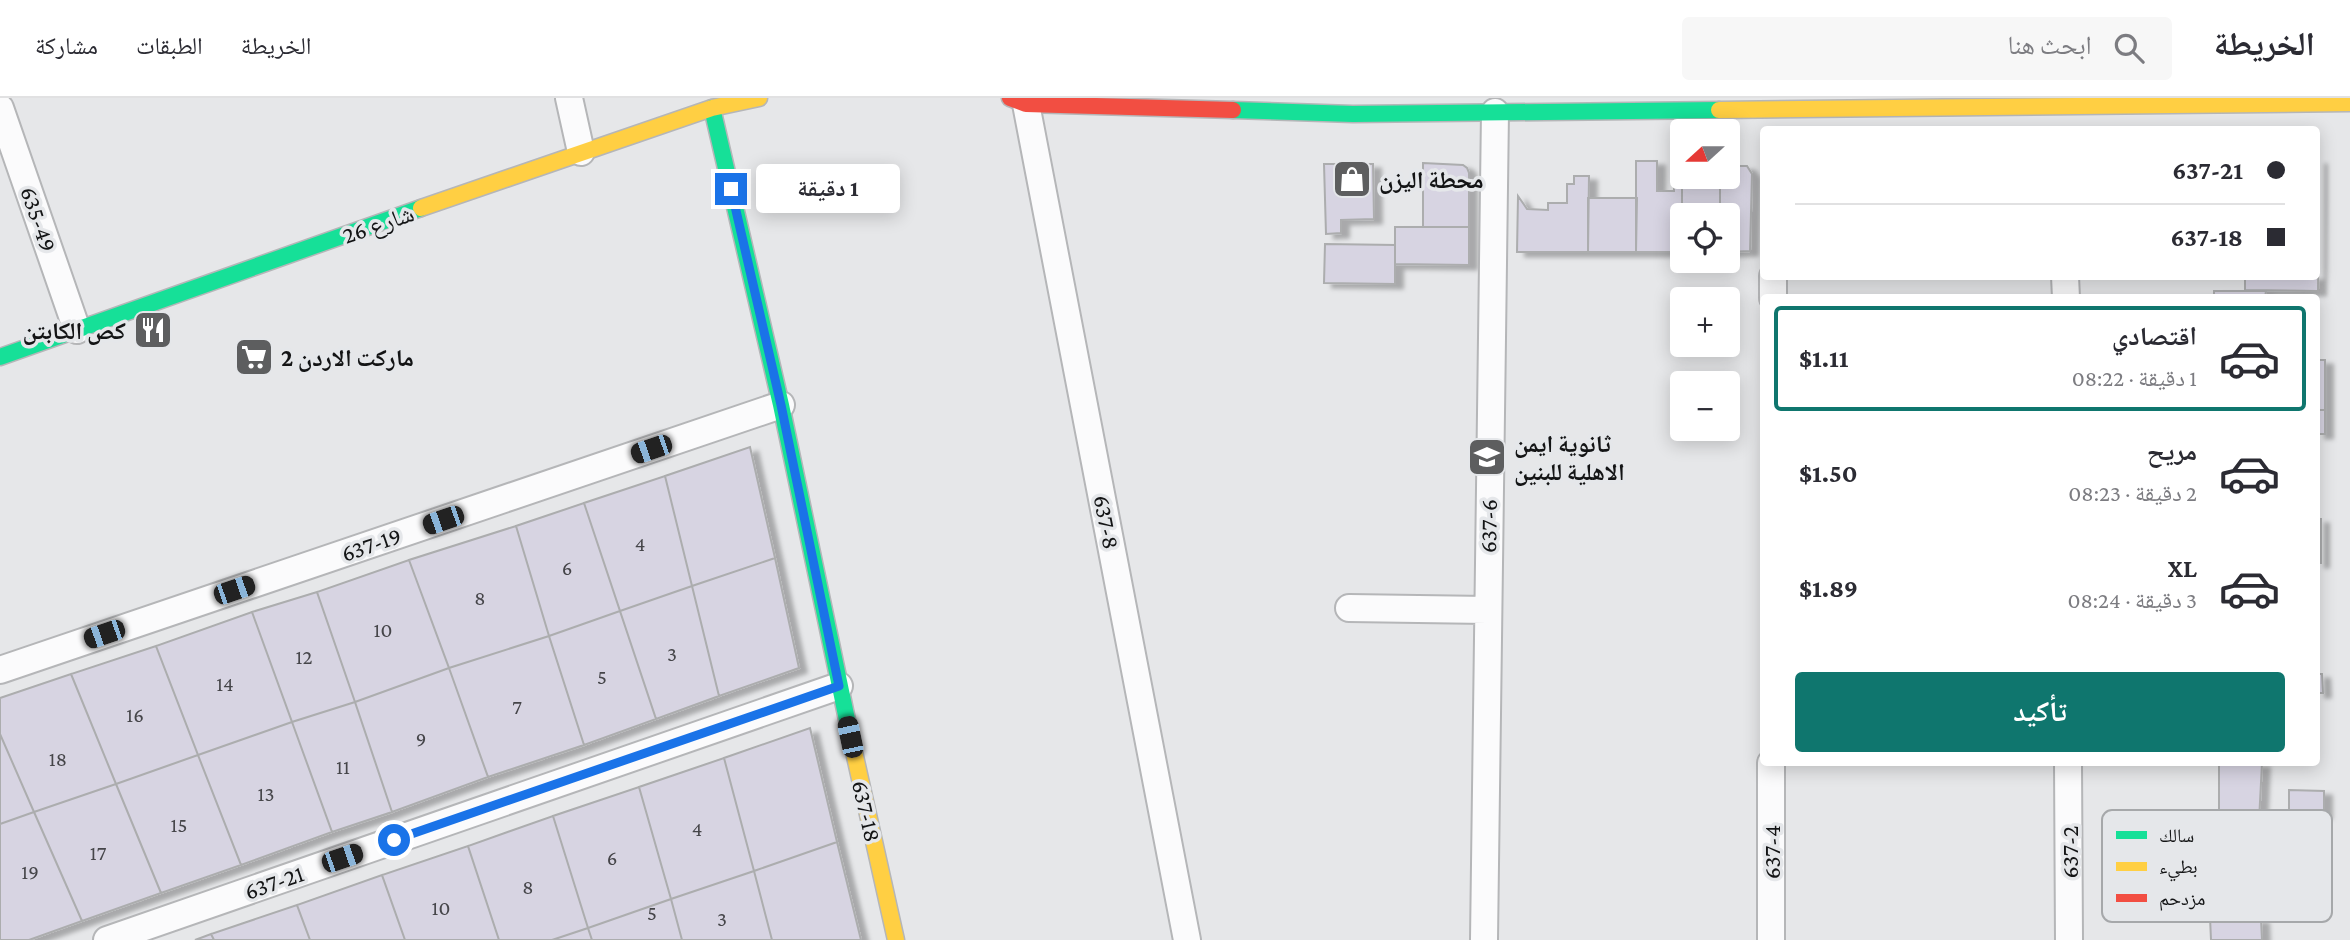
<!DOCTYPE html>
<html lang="ar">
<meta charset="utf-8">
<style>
:root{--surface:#fff;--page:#f7f7f7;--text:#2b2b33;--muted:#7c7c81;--line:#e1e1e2;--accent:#0f766e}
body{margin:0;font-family:"Crimson Pro","Noto Naskh Arabic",serif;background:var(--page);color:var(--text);direction:rtl;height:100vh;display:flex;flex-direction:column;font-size:26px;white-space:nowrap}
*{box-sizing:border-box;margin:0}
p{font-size:23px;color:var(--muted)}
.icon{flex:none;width:38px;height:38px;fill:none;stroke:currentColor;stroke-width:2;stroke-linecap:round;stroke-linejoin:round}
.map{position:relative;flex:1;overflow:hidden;direction:ltr}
.side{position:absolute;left:1760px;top:196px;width:560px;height:472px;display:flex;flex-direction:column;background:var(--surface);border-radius:7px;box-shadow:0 4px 18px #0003;direction:rtl}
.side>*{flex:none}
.banner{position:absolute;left:1760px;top:28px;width:560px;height:154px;border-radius:7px;box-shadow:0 4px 18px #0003;direction:rtl;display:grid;align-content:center;height:154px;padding:0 35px;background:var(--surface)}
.needle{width:46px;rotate:249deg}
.fabs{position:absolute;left:1670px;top:21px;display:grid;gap:14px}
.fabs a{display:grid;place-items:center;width:70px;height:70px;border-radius:7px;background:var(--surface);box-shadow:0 4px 18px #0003;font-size:35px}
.end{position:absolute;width:32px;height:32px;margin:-16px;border:9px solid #1a73e8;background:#fff;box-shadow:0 0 0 4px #fff}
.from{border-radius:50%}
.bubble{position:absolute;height:49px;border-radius:7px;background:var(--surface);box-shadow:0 4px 18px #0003;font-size:23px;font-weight:700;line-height:49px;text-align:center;direction:rtl}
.car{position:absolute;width:21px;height:42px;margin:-21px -10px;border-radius:9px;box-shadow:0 0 5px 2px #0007;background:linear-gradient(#222 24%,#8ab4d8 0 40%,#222 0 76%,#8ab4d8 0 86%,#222 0)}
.banner b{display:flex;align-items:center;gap:24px;height:66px;font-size:26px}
.banner b+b{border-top:2px solid var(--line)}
.banner i{width:18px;height:18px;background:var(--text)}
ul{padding:12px 0 0;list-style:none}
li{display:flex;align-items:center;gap:21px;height:105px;margin:0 14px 10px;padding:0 21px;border:4px solid transparent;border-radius:7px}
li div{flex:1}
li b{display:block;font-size:26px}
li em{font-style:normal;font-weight:700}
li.active{border-color:var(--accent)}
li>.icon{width:63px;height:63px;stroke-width:1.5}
.action{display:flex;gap:14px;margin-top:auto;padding:14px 35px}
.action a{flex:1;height:80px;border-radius:7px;background:var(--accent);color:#fff;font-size:28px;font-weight:700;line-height:80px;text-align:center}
header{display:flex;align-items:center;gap:42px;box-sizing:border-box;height:98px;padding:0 35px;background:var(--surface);border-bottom:2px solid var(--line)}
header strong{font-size:33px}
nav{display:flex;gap:38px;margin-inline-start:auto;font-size:24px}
.search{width:490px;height:63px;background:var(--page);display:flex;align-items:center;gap:18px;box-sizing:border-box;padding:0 24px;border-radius:7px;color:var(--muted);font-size:26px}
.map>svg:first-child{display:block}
</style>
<header>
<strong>الخريطة</strong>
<div class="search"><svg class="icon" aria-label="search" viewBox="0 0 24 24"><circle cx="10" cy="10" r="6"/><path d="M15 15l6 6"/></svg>ابحث هنا</div>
<nav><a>الخريطة</a><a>الطبقات</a><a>مشاركة</a></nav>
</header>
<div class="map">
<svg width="2350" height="842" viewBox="0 0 2350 842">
<defs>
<filter id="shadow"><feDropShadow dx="8" dy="4.5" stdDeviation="2" flood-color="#0004"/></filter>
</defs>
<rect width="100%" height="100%" fill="#e6e7e9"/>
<path fill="#d7d4e2" stroke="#acadae" stroke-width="2" filter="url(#shadow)" d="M 2317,62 L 2319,62 L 2319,98 L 2317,98 Z
M 1636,63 L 1657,63 L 1657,93 L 1674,93 L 1674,86 L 1682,86 L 1682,154 L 1636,154 Z
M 1423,65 L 1463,67 L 1467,70 L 1469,75 L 1469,129 L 1423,129 Z
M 1324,66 L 1373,66 L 1374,121 L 1341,122 L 1341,135 L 1326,136 Z
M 1727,68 L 1747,68 L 1752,76 L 1750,153 L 1727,154 L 1727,117 L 1720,117 L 1720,79 L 1727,79 Z
M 1574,78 L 1589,78 L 1588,154 L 1517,154 L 1518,98 L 1527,111 L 1548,112 L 1548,105 L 1567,105 L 1567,86 L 1574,86 Z
M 1682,79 L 1720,79 L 1720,117 L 1682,117 Z
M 2317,98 L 2319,98 L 2318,193 L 2245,192 L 2245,178 L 2317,178 Z
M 1588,100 L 1637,100 L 1636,154 L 1588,154 Z
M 1395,129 L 1469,129 L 1469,167 L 1395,166 Z
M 1325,146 L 1395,147 L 1395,186 L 1324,185 Z
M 2214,193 L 2266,193 L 2265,200 L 2214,200 Z
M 2317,262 L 2325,262 L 2325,312 L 2317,312 Z
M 2317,312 L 2325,312 L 2325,336 L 2317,336 Z
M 750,349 L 775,460 L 692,488 L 665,378 Z
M 665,378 L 692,488 L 620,513 L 584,405 Z
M 584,405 L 620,513 L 549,538 L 516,428 Z
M 2317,421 L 2321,421 L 2321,465 L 2317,465 Z
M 516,428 L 549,538 L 449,570 L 409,462 Z
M 775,460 L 799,570 L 719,598 L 692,488 Z
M 409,462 L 449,570 L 355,604 L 317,494 Z
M 692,488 L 719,598 L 656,621 L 620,513 Z
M 317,494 L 355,604 L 292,624 L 252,514 Z
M 620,513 L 656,621 L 584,647 L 549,538 Z
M 252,514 L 292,624 L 198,657 L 156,548 Z
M 549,538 L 584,647 L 488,679 L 449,570 Z
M 156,548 L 198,657 L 116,686 L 71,576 Z
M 449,570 L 488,679 L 392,714 L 355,604 Z
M 71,576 L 116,686 L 34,714 L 0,636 L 0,600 Z
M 2317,576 L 2322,576 L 2323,595 L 2317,595 Z
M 355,604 L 392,714 L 332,734 L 292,624 Z
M 292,624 L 332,734 L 241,767 L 198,657 Z
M 810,630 L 837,744 L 754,773 L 724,660 Z
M 0,636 L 34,714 L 0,726 Z
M 198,657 L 241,767 L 161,795 L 116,686 Z
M 724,660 L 754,773 L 671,801 L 639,689 Z
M 2219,665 L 2262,665 L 2259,723 L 2242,723 L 2243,732 L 2219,733 Z
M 116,686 L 161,795 L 82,823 L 34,714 Z
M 639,689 L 671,801 L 588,830 L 553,718 Z
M 2289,692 L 2324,693 L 2324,716 L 2289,715 Z
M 34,714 L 82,823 L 29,842 L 0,842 L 0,726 Z
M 553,718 L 588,830 L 552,842 L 499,842 L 468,748 Z
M 837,744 L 861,842 L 772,842 L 754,773 Z
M 468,748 L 499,842 L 405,842 L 382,777 Z
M 754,773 L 772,842 L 682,842 L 671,801 Z
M 382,777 L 405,842 L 310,842 L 297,807 Z
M 671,801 L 682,842 L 592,842 L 588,830 Z
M 297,807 L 310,842 L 214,842 L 211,836 Z
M 2210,819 L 2261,821 L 2262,842 L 2211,842 Z
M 588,830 L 592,842 L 552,842 Z
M 211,836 L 214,842 L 195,842 Z"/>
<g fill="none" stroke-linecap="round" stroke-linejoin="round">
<defs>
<path id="street" d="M 569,0 L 581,54
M 1026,6 L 1187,842
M 0,10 L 77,232
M 2065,178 L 2066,200
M 1773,200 L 1773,178
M 1349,510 L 1487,512
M 0,572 L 781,307
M 2068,665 L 2069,842
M 107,842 L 839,588
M 1484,842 L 1495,14
M 1771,842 L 1771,665"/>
<path id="fast" d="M 712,10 L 781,307 L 850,636
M 1233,12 L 1353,16 L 1719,12
M 0,259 L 421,110"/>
<path id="slow" d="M 1719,12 L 2350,5
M 421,110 L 712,10 L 759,0
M 850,636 L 896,842"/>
<path id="jam" d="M 1010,0 L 1026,6 L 1233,12"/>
</defs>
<use href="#street" stroke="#b5b6b8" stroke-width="30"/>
<use href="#fast" stroke="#b5b6b8" stroke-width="19"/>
<use href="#slow" stroke="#b5b6b8" stroke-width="19"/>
<use href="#jam" stroke="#b5b6b8" stroke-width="19"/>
<use href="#street" stroke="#fbfbfc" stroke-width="26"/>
<use href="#fast" stroke="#16e098" stroke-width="16"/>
<use href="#slow" stroke="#ffcf43" stroke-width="16"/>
<use href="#jam" stroke="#f24e42" stroke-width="16"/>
</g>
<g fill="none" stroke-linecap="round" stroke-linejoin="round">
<path stroke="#1a73e8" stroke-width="9" d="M 394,742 L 839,588 L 781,307 L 731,91"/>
</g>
<defs>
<symbol id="shop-square" viewBox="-11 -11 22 22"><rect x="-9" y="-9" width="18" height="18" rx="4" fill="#5d5e5f" stroke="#e5e7ea"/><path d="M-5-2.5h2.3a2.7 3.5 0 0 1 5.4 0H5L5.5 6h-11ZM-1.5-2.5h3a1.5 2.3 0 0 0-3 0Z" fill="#fff"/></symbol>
<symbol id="restaurant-square" viewBox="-11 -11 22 22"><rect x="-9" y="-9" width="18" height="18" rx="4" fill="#5d5e5f" stroke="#e5e7ea"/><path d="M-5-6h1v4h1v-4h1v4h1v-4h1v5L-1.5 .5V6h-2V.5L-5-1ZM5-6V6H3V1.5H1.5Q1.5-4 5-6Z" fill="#fff"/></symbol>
<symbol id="supermarket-square" viewBox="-11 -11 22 22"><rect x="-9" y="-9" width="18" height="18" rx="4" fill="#5d5e5f" stroke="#e5e7ea"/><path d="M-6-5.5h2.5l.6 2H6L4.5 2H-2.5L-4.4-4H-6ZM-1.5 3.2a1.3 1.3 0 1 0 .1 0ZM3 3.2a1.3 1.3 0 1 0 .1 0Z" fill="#fff"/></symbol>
<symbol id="school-square" viewBox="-11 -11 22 22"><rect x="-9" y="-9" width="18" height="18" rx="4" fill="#5d5e5f" stroke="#e5e7ea"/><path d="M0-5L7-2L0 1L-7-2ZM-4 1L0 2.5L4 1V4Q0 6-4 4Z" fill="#fff"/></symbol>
</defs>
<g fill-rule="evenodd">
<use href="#shop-square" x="1330" y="59" width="44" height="44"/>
<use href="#restaurant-square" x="131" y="210" width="44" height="44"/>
<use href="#supermarket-square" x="232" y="237" width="44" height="44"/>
<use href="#school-square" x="1465" y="337" width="44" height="44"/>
</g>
<g text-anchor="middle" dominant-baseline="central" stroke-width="7" stroke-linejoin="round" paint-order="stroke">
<g font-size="21" fill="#454549">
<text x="640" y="446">4</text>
<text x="567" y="470">6</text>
<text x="480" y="500">8</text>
<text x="383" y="532">10</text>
<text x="672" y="556">3</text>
<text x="304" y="559">12</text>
<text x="602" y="579">5</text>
<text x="225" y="586">14</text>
<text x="517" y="609">7</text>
<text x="135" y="617">16</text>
<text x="421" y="641">9</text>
<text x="58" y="661">18</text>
<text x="343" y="669">11</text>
<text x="266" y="696">13</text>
<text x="179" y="727">15</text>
<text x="697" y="731">4</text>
<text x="98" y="755">17</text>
<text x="612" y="760">6</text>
<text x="30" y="774">19</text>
<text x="528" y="789">8</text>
<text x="441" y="810">10</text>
<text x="652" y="815">5</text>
<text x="722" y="821">3</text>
</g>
<g font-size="24" font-weight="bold" fill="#131415" stroke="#e5e7ea" text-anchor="start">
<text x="1379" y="81">محطة اليزن</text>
<text x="126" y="232" text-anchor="end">كص الكابتن</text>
<text x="281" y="259">ماركت الاردن 2</text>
<text x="1514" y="345">ثانوية ايمن<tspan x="1514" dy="28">الاهلية للبنين</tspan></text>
</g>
<g font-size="24" fill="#131415" stroke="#e5e7ea">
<text transform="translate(39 121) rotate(71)">635-49</text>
<text transform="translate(378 126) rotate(-19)">شارع 26</text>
<text transform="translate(1107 424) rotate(79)">637-8</text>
<text transform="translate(1488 428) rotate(-89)">637-6</text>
<text transform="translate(371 446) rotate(-19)">637-19</text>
<text transform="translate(867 713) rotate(77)">637-18</text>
<text transform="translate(1771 754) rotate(-90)">637-4</text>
<text transform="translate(2069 754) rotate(-90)">637-2</text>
<text transform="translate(274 784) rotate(-19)">637-21</text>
</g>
</g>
<rect x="2102" y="712" width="230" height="112" rx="10" fill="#e5e7ea" stroke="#a6a8aa" stroke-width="2"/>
<rect x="2116" y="733" width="31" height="8" fill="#16e098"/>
<rect x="2116" y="764" width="31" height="9" fill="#ffcf43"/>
<rect x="2116" y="796" width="31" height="8" fill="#f24e42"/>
<g font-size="19" fill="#131415">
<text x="2159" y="744">سالك</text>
<text x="2159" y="775">بطيء</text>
<text x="2159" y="807">مزدحم</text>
</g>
</svg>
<div class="fabs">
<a><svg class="needle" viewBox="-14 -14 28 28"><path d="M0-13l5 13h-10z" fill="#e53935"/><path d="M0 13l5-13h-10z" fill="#7c7c81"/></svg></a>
<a><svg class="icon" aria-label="locate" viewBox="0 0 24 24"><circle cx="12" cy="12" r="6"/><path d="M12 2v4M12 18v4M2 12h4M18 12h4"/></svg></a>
<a>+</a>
<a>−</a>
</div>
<i class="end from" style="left:394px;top:742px"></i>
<i class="end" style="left:731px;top:91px"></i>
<div class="bubble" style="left:756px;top:66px;width:144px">1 دقيقة</div>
<i class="car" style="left:651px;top:351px;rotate:251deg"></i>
<i class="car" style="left:443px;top:422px;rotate:251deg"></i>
<i class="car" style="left:234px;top:492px;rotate:71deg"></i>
<i class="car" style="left:104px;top:536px;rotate:251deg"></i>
<i class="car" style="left:850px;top:639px;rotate:348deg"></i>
<i class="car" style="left:342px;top:760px;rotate:71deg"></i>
<div class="banner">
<b><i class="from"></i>637-21</b>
<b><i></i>637-18</b>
</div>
<section class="side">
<ul>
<li class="active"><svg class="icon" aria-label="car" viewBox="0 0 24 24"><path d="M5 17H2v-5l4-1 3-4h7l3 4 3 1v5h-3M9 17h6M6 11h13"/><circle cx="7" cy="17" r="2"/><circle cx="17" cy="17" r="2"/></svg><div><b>اقتصادي</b><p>1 دقيقة · 08:22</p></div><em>$1.11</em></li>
<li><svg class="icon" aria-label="car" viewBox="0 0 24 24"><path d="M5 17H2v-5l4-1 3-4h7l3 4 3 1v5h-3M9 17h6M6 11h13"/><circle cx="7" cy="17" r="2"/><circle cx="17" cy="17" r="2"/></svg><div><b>مريح</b><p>2 دقيقة · 08:23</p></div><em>$1.50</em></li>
<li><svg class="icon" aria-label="car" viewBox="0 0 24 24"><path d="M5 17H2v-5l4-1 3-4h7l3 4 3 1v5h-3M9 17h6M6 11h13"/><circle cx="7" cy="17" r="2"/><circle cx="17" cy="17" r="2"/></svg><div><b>XL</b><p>3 دقيقة · 08:24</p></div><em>$1.89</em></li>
</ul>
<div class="action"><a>تأكيد</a></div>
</section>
</div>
